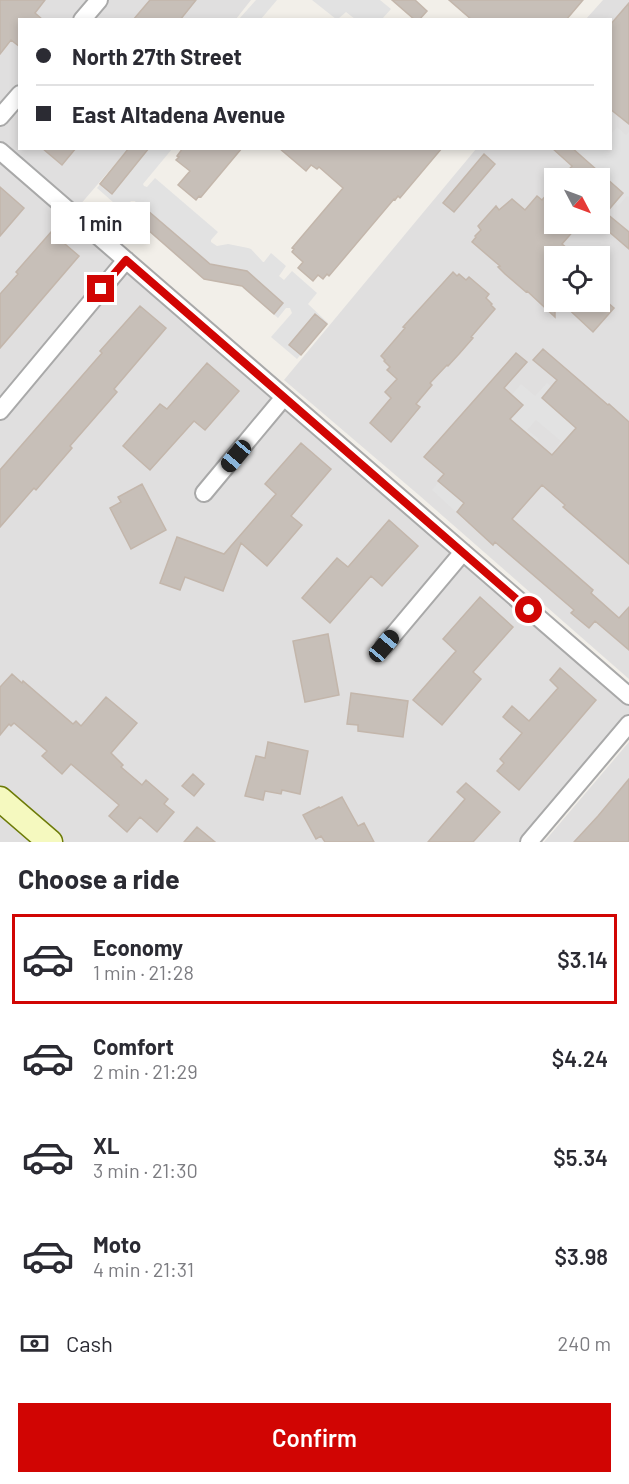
<!DOCTYPE html>
<meta charset="utf-8">
<style>
:root{--surface:#fff;--page:#f7f7f7;--text:#2b2b33;--muted:#7c7c81;--line:#e1e1e2;--accent:#d10503}
body{margin:0;font-family:Barlow,sans-serif;background:var(--page);color:var(--text);height:100vh;display:flex;flex-direction:column;font-size:22px;white-space:nowrap}
*{box-sizing:border-box;margin:0}
p{font-size:20px;color:var(--muted)}
.icon{flex:none;width:33px;height:33px;fill:none;stroke:currentColor;stroke-width:2;stroke-linecap:round;stroke-linejoin:round}
.map{position:relative;height:842px;overflow:hidden}
.sheet{display:flex;flex-direction:column;background:var(--surface);flex:1}
.sheet>*{flex:none}
.hud{position:absolute;left:18px;top:18px;width:594px;height:132px;border-radius:0px;box-shadow:0 3px 9px #0003;display:grid;align-content:center;height:132px;padding:0 18px;background:var(--surface)}
.needle{width:39px;rotate:131deg}
.fabs{position:absolute;left:544px;top:168px;display:grid;gap:12px}
.fabs a{display:grid;place-items:center;width:66px;height:66px;border-radius:0px;background:var(--surface);box-shadow:0 3px 9px #0003;font-size:30px}
.end{position:absolute;width:27px;height:27px;margin:-14px;border:8px solid #d10503;background:#fff;box-shadow:0 0 0 3px #fff}
.from{border-radius:50%}
.bubble{position:absolute;height:42px;border-radius:0px;background:var(--surface);box-shadow:0 3px 9px #0003;font-size:20px;font-weight:600;line-height:42px;text-align:center}
.car{position:absolute;width:18px;height:36px;margin:-18px -9px;border-radius:8px;box-shadow:0 0 4px 2px #0007;background:linear-gradient(#222 24%,#8ab4d8 0 40%,#222 0 76%,#8ab4d8 0 86%,#222 0)}
.hud b{display:flex;align-items:center;gap:21px;height:57px;font-size:22px}
.hud b+b{border-top:2px solid var(--line)}
.hud i{width:15px;height:15px;background:var(--text)}
ul{padding:0;list-style:none}
li{display:flex;align-items:center;gap:18px;height:90px;margin:0 12px 9px;padding:0 6px;border:3px solid transparent;border-radius:0px}
li div{flex:1}
li b{display:block;font-size:22px}
li em{font-style:normal;font-weight:600}
li.current{border-color:var(--accent)}
li>.icon{width:54px;height:54px;stroke-width:1.5}
h2{padding:0 18px;font-size:27px;line-height:72px}
.pay{display:flex;align-items:center;gap:15px;height:66px;padding:0 18px;font-size:22px}
.pay p{margin-inline-start:auto}
.action{display:flex;gap:12px;margin-top:auto;padding:12px 18px}
.action a{flex:1;height:69px;border-radius:0px;background:var(--accent);color:#fff;font-size:24px;font-weight:600;line-height:69px;text-align:center}
.map>svg:first-child{display:block}
</style>
<div class="map">
<svg width="629" height="842" viewBox="0 0 629 842">
<rect width="100%" height="100%" fill="#f2efe9"/>
<path fill="#e0dfdf" fill-rule="evenodd" d="M 0,0 L 251,0 L 236,19 L 20,20 L 20,148 L 128,149 L 73,213 L 629,696 L 629,724 L 529,842 L 0,842 Z
M 603,0 L 629,0 L 629,679 L 420,496 L 284,380 L 476,149 L 610,148 L 610,20 L 586,19 ZM 555,178 L 600,178 L 600,224 L 555,224 ZM 555,256 L 600,256 L 600,302 L 555,302 Z
M 629,742 L 629,842 L 544,842 Z"/>
<path fill="#e2e2e2" d="M 256,0 L 277,0 L 261,19 L 239,19 Z
M 312,0 L 380,0 L 391,9 L 382,19 L 355,19 L 346,12 L 338,19 L 336,19 Z
M 617,127 L 626,135 L 629,132 L 629,197 L 627,196 L 618,206 L 600,191 L 600,178 L 586,178 L 573,167 L 582,156 L 579,153 L 569,164 L 551,149 L 603,149 L 609,153 L 613,149 L 611,147 L 611,134 Z
M 132,149 L 172,149 L 143,184 L 144,186 L 147,187 L 155,178 L 218,232 L 211,240 L 211,242 L 217,246 L 228,244 L 248,248 L 251,249 L 263,262 L 264,262 L 271,253 L 286,266 L 279,276 L 284,280 L 292,271 L 317,293 L 308,304 L 328,323 L 297,359 L 271,337 L 292,313 L 290,308 L 286,308 L 278,318 L 243,288 L 251,278 L 246,271 L 243,271 L 240,286 L 213,281 L 216,267 L 212,265 L 202,278 L 130,215 L 138,206 L 135,201 L 131,201 L 122,210 L 97,188 L 126,153 Z
M 547,383 L 629,455 L 587,483 L 553,452 L 561,441 L 536,420 L 527,430 L 539,439 L 467,522 L 432,490 L 521,384 L 535,396 Z"/>
<path fill="#c7bfb8" stroke="#c3b6ab" stroke-width="1.5" d="M 0,0 L 45,0 L 35,13 L 43,20 L 20,20 L 20,47 L 11,40 L 0,54 Z
M 150,0 L 196,0 L 180,20 L 133,20 Z
M 392,0 L 415,0 L 427,11 L 419,20 L 415,20 Z
M 449,0 L 583,0 L 566,20 L 472,20 Z
M 629,3 L 629,124 L 610,109 L 610,25 Z
M 42,148 L 76,148 L 62,165 Z
M 129,148 L 149,148 L 112,194 L 100,184 Z
M 183,148 L 242,148 L 201,197 L 199,196 L 196,200 L 178,185 L 190,171 L 176,160 L 179,157 L 177,156 Z
M 279,148 L 442,148 L 400,198 L 398,196 L 395,200 L 394,199 L 329,276 L 327,274 L 323,279 L 318,275 L 313,281 L 298,268 L 303,262 L 292,252 L 294,249 L 292,248 L 343,188 L 319,167 L 317,169 L 311,165 L 306,171 Z
M 552,148 L 572,148 L 623,193 L 606,213 L 629,232 L 629,249 L 600,224 L 600,178 L 561,178 L 572,166 Z
M 484,154 L 495,164 L 454,212 L 443,203 Z
M 555,185 L 555,224 L 569,224 L 575,229 L 562,244 L 567,248 L 565,249 L 573,256 L 555,256 L 555,317 L 527,291 L 526,292 L 505,274 L 498,267 L 500,266 L 472,242 L 476,237 L 475,236 L 481,230 L 478,226 L 496,206 L 499,210 L 512,199 L 525,210 L 537,196 L 542,200 Z
M 0,187 L 24,208 L 0,236 Z
M 140,204 L 210,264 L 247,271 L 283,303 L 274,314 L 242,286 L 204,279 L 131,215 Z
M 51,232 L 79,256 L 0,348 L 0,294 L 18,274 L 16,272 Z
M 453,272 L 457,276 L 459,274 L 466,280 L 469,277 L 489,294 L 486,298 L 492,304 L 491,305 L 495,309 L 471,337 L 473,338 L 459,354 L 448,366 L 447,365 L 430,383 L 432,385 L 416,404 L 420,407 L 391,442 L 370,423 L 391,398 L 385,392 L 397,379 L 387,370 L 390,367 L 384,361 L 385,360 L 381,356 L 405,328 L 403,327 Z
M 561,302 L 607,302 L 614,308 L 593,332 Z
M 140,306 L 166,328 L 114,389 L 117,392 L 70,446 L 72,448 L 36,490 L 34,488 L 0,527 L 0,470 L 102,353 L 100,351 Z
M 315,314 L 327,324 L 301,355 L 289,345 Z
M 543,349 L 608,405 L 609,404 L 629,422 L 629,564 L 563,507 L 565,505 L 542,485 L 512,519 L 593,590 L 591,593 L 619,618 L 629,607 L 629,650 L 595,621 L 589,628 L 571,613 L 574,610 L 495,542 L 493,545 L 457,512 L 464,503 L 438,481 L 444,474 L 424,457 L 516,353 L 527,362 L 504,388 L 523,405 L 510,419 L 552,455 L 576,428 L 542,398 L 557,380 L 533,360 Z
M 207,363 L 239,391 L 205,430 L 194,421 L 150,470 L 123,446 L 160,404 L 167,409 Z
M 301,443 L 331,469 L 291,516 L 302,525 L 267,566 L 241,543 L 223,591 L 185,577 L 180,590 L 160,583 L 177,537 L 224,554 L 276,494 L 265,484 Z
M 142,484 L 166,530 L 131,549 L 110,508 L 121,502 L 118,497 Z
M 389,520 L 418,546 L 382,586 L 371,576 L 330,623 L 302,598 L 337,558 L 348,567 Z
M 480,597 L 513,627 L 473,672 L 481,679 L 442,725 L 413,700 L 456,651 L 443,639 Z
M 328,634 L 339,695 L 305,702 L 293,641 Z
M 560,668 L 596,700 L 519,790 L 497,771 L 504,763 L 500,759 L 522,733 L 503,717 L 512,706 L 529,721 L 558,688 L 550,680 Z
M 12,674 L 22,683 L 23,681 L 73,724 L 76,721 L 81,726 L 106,697 L 137,723 L 111,753 L 123,765 L 121,767 L 142,785 L 146,780 L 168,799 L 164,804 L 174,812 L 157,832 L 140,817 L 127,832 L 109,816 L 119,805 L 71,764 L 62,774 L 42,756 L 47,751 L 14,723 L 11,726 L 9,724 L 0,735 L 0,687 Z
M 351,693 L 408,701 L 403,737 L 358,731 L 358,725 L 347,724 Z
M 268,742 L 308,751 L 300,794 L 282,790 L 281,794 L 265,791 L 263,800 L 245,796 L 256,756 L 265,758 Z
M 193,774 L 204,784 L 194,796 L 182,786 Z
M 629,779 L 629,842 L 574,842 L 598,816 Z
M 466,783 L 500,812 L 473,842 L 428,842 L 465,799 L 457,792 Z
M 342,797 L 358,826 L 364,823 L 374,842 L 325,842 L 321,836 L 316,839 L 303,815 L 319,807 L 320,808 Z
M 197,827 L 215,842 L 184,842 Z"/>
<g fill="none" stroke-linecap="round" stroke-linejoin="round">
<defs>
<path id="street" d="M 82,20 L 99,0
M 0,117 L 20,94
M 0,151 L 629,696
M 0,411 L 126,260
M 204,493 L 284,397
M 384,646 L 463,552
M 529,842 L 629,724"/>
<path id="secondary" d="M 0,799 L 50,842"/>
</defs>
<use href="#street" stroke="#a9a9a9" stroke-width="20"/>
<use href="#secondary" stroke="#6d7b07" stroke-width="27"/>
<use href="#street" stroke="#fff" stroke-width="16"/>
<use href="#secondary" stroke="#f5f9bf" stroke-width="24"/>
</g>
<g fill="none" stroke-linecap="round" stroke-linejoin="round">
<path stroke="#d10503" stroke-width="8" d="M 101,289 L 126,260 L 529,610"/>
</g>
</svg>
<div class="fabs">
<a><svg class="needle" viewBox="-14 -14 28 28"><path d="M0-13l5 13h-10z" fill="#e53935"/><path d="M0 13l5-13h-10z" fill="#7c7c81"/></svg></a>
<a><svg class="icon" aria-label="locate" viewBox="0 0 24 24"><circle cx="12" cy="12" r="6"/><path d="M12 2v4M12 18v4M2 12h4M18 12h4"/></svg></a>
</div>
<i class="end from" style="left:529px;top:610px"></i>
<i class="end" style="left:101px;top:289px"></i>
<div class="bubble" style="left:51px;top:202px;width:99px">1 min</div>
<i class="car" style="left:236px;top:456px;rotate:220deg"></i>
<i class="car" style="left:384px;top:646px;rotate:40deg"></i>
<div class="hud">
<b><i class="from"></i>North 27th Street</b>
<b><i></i>East Altadena Avenue</b>
</div>
</div>
<section class="sheet">
<h2>Choose a ride</h2>
<ul>
<li class="current"><svg class="icon" aria-label="car" viewBox="0 0 24 24"><path d="M5 17H2v-5l4-1 3-4h7l3 4 3 1v5h-3M9 17h6M6 11h13"/><circle cx="7" cy="17" r="2"/><circle cx="17" cy="17" r="2"/></svg><div><b>Economy</b><p>1 min · 21:28</p></div><em>$3.14</em></li>
<li><svg class="icon" aria-label="car" viewBox="0 0 24 24"><path d="M5 17H2v-5l4-1 3-4h7l3 4 3 1v5h-3M9 17h6M6 11h13"/><circle cx="7" cy="17" r="2"/><circle cx="17" cy="17" r="2"/></svg><div><b>Comfort</b><p>2 min · 21:29</p></div><em>$4.24</em></li>
<li><svg class="icon" aria-label="car" viewBox="0 0 24 24"><path d="M5 17H2v-5l4-1 3-4h7l3 4 3 1v5h-3M9 17h6M6 11h13"/><circle cx="7" cy="17" r="2"/><circle cx="17" cy="17" r="2"/></svg><div><b>XL</b><p>3 min · 21:30</p></div><em>$5.34</em></li>
<li><svg class="icon" aria-label="car" viewBox="0 0 24 24"><path d="M5 17H2v-5l4-1 3-4h7l3 4 3 1v5h-3M9 17h6M6 11h13"/><circle cx="7" cy="17" r="2"/><circle cx="17" cy="17" r="2"/></svg><div><b>Moto</b><p>4 min · 21:31</p></div><em>$3.98</em></li>
</ul>
<div class="pay"><svg class="icon" aria-label="cash" viewBox="0 0 24 24"><path d="M3 7h18v10H3z"/><circle cx="12" cy="12" r="2"/></svg>Cash<p>240 m</p></div>
<div class="action"><a>Confirm</a></div>
</section>
